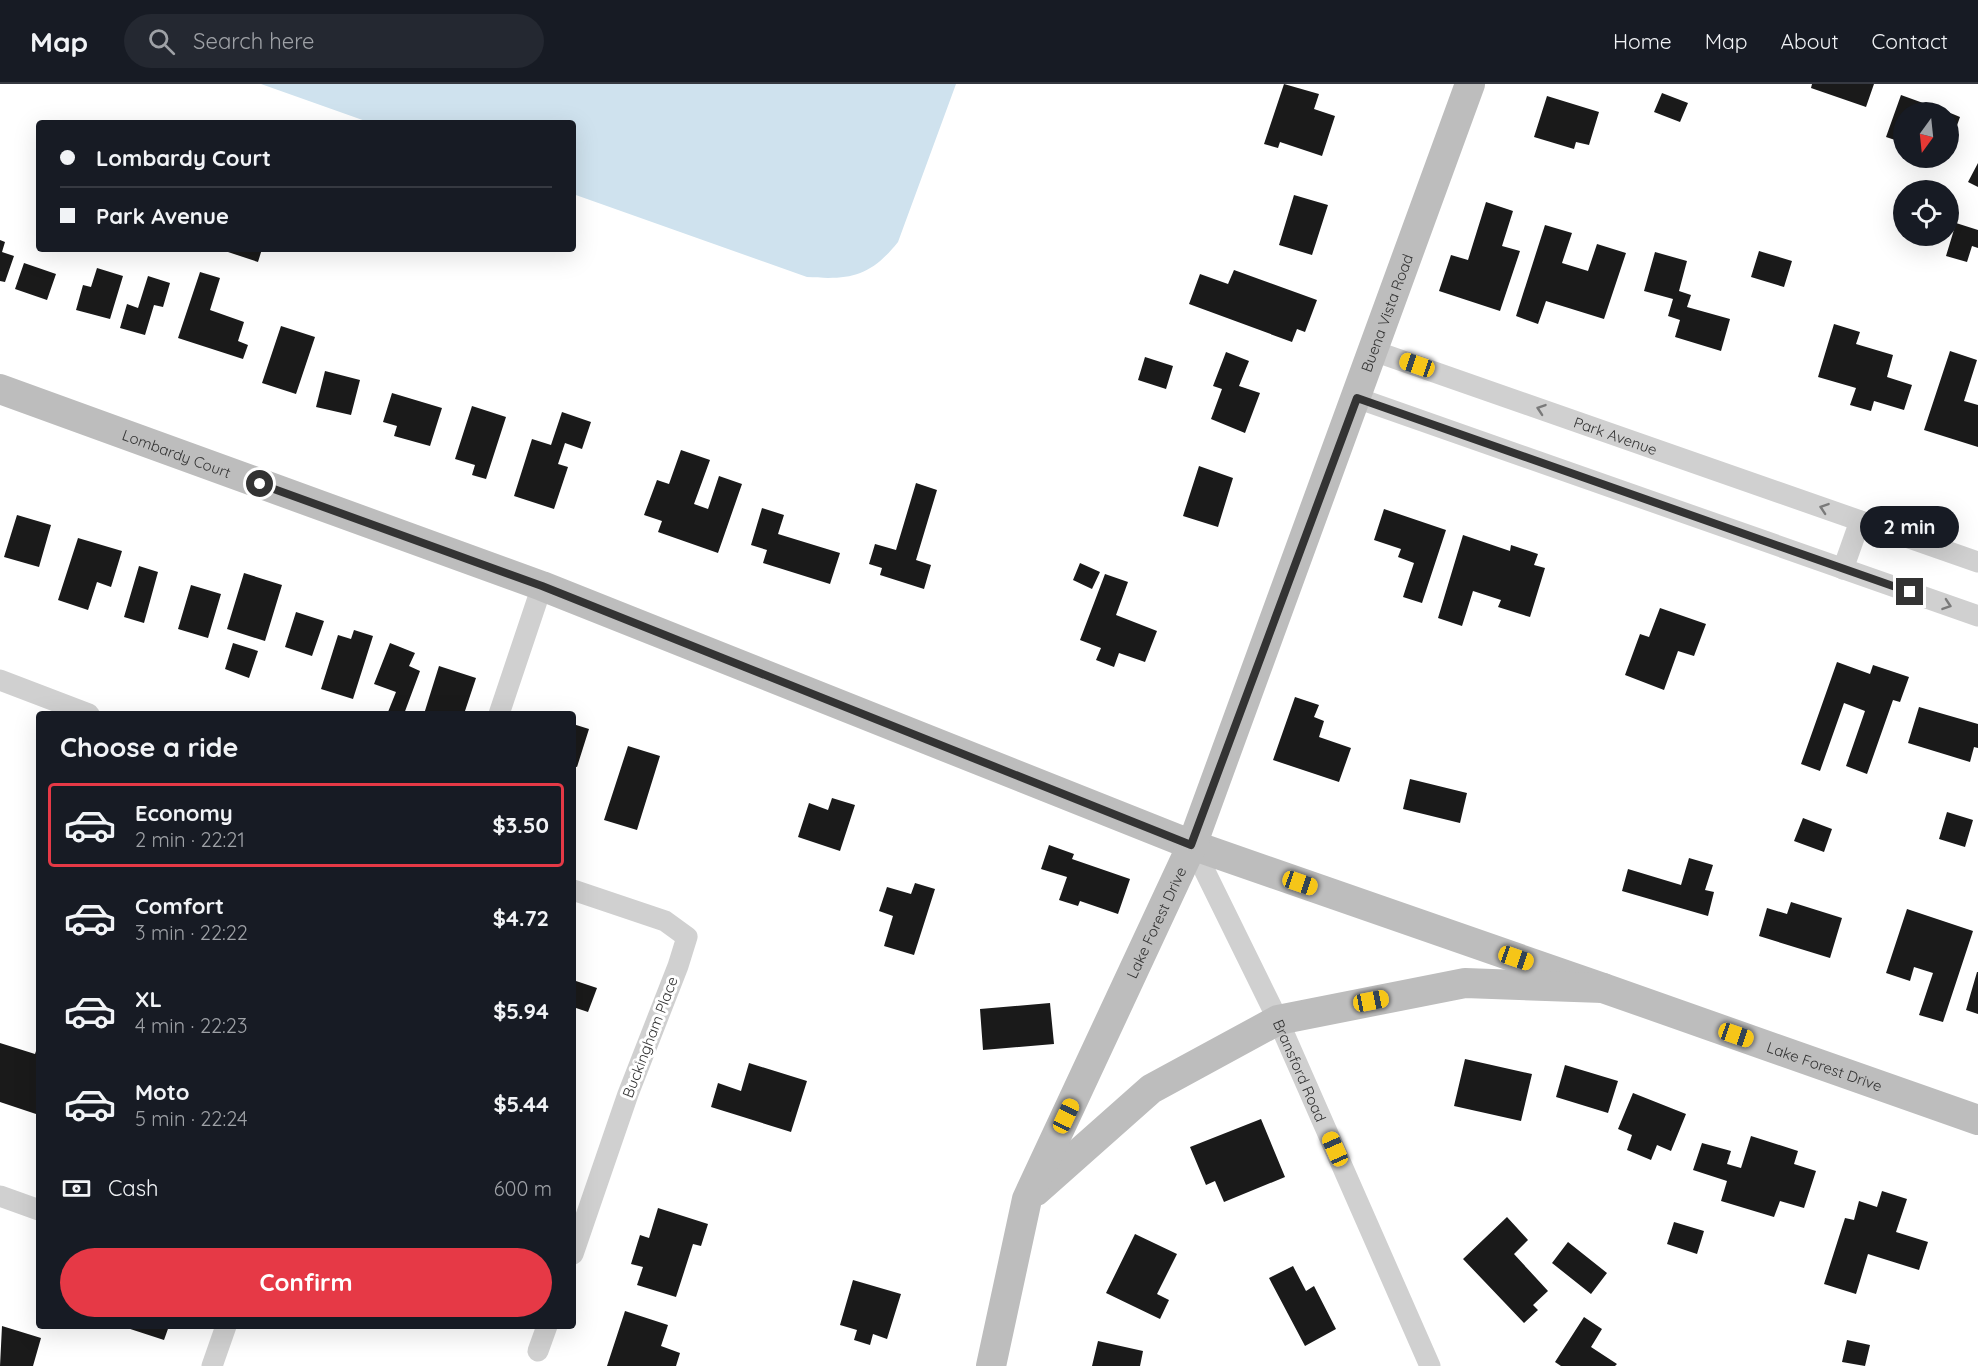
<!DOCTYPE html>
<meta charset="utf-8">
<style>
:root{--surface:#171b24;--page:#242831;--text:#f1f3f6;--muted:#9ea1a6;--line:#363941;--accent:#e63946}
body{margin:0;font-family:Quicksand,sans-serif;background:var(--page);color:var(--text);height:100vh;display:flex;flex-direction:column;font-size:22px;white-space:nowrap}
*{box-sizing:border-box;margin:0}
p{font-size:20px;color:var(--muted)}
.icon{flex:none;width:33px;height:33px;fill:none;stroke:currentColor;stroke-width:2;stroke-linecap:round;stroke-linejoin:round}
.map{position:relative;flex:1;overflow:hidden}
.side{position:absolute;left:36px;top:627px;width:540px;height:618px;display:flex;flex-direction:column;background:var(--surface);border-radius:6px;box-shadow:0 6px 24px #0002}
.side>*{flex:none}
.top-card{position:absolute;left:36px;top:36px;width:540px;height:132px;border-radius:6px;box-shadow:0 6px 24px #0002;display:grid;align-content:center;height:132px;padding:0 24px;background:var(--surface)}
.needle{width:39px;rotate:195deg}
.tools{position:absolute;left:1893px;top:18px;display:grid;gap:12px}
.tools a{display:grid;place-items:center;width:66px;height:66px;border-radius:50%;background:var(--surface);box-shadow:0 6px 24px #0002;font-size:30px}
.end{position:absolute;width:27px;height:27px;margin:-14px;border:8px solid #333;background:#fff;box-shadow:0 0 0 3px #fff}
.from{border-radius:50%}
.bubble{position:absolute;height:42px;border-radius:21px;background:var(--surface);box-shadow:0 6px 24px #0002;font-size:20px;font-weight:700;line-height:42px;text-align:center}
.car{position:absolute;width:18px;height:36px;margin:-18px -9px;border-radius:8px;box-shadow:0 0 4px 2px #0007;background:linear-gradient(#f5c518 24%,#345 0 40%,#f5c518 0 76%,#345 0 86%,#f5c518 0)}
.top-card b{display:flex;align-items:center;gap:21px;height:57px;font-size:22px}
.top-card b+b{border-top:2px solid var(--line)}
.top-card i{width:15px;height:15px;background:var(--text)}
ul{padding:0;list-style:none}
li{display:flex;align-items:center;gap:18px;height:84px;margin:0 12px 9px;padding:0 12px;border:3px solid transparent;border-radius:6px}
li div{flex:1}
li b{display:block;font-size:22px}
li em{font-style:normal;font-weight:700}
li.current{border-color:var(--accent)}
li>.icon{width:54px;height:54px;stroke-width:1.5}
h2{padding:0 24px;font-size:27px;line-height:72px}
.pay{display:flex;align-items:center;gap:15px;height:66px;padding:0 24px;font-size:22px}
.pay p{margin-inline-start:auto}
.button{display:flex;gap:12px;margin-top:auto;padding:12px 24px}
.button a{flex:1;height:69px;border-radius:36px;background:var(--accent);color:#fff;font-size:24px;font-weight:700;line-height:69px;text-align:center}
header{display:flex;align-items:center;gap:36px;box-sizing:border-box;height:84px;padding:0 30px;background:var(--surface);border-bottom:2px solid var(--line)}
header strong{font-size:28px}
nav{display:flex;gap:33px;margin-inline-start:auto;font-size:21px}
.search{width:420px;height:54px;background:var(--page);display:flex;align-items:center;gap:15px;box-sizing:border-box;padding:0 21px;border-radius:33px;color:var(--muted);font-size:22px}
.map>svg:first-child{display:block}
</style>
<header>
<strong>Map</strong>
<div class="search"><svg class="icon" aria-label="search" viewBox="0 0 24 24"><circle cx="10" cy="10" r="6"/><path d="M15 15l6 6"/></svg>Search here</div>
<nav><a>Home</a><a>Map</a><a>About</a><a>Contact</a></nav>
</header>
<div class="map">
<svg width="1978" height="1282" viewBox="0 0 1978 1282">
<rect width="100%" height="100%" fill="#fff"/>
<path fill="#cfe2ee" d="M 261,0 L 956,0 L 898,158 C 870,193 850,196 807,193 L 573,110 L 573,39 L 371,39 Z"/>
<path fill="#1a1a1a" d="M 1284,0 L 1319,10 L 1314,25 L 1335,32 L 1322,72 L 1280,58 L 1278,64 L 1264,60 Z
M 1812,0 L 1874,0 L 1866,23 L 1811,4 Z
M 1662,9 L 1688,19 L 1680,38 L 1654,28 Z
M 1901,11 L 1948,28 L 1904,28 L 1904,59 L 1886,53 Z
M 1547,12 L 1599,28 L 1589,61 L 1576,58 L 1574,65 L 1534,53 Z
M 1948,28 L 1960,33 L 1949,64 L 1948,64 Z
M 1978,79 L 1978,103 L 1968,98 Z
M 1294,111 L 1328,121 L 1312,171 L 1279,161 Z
M 1486,118 L 1513,127 L 1502,162 L 1520,167 L 1500,227 L 1439,207 L 1451,171 L 1468,176 Z
M 1956,139 L 1978,146 L 1978,164 L 1972,162 L 1967,178 L 1946,172 Z
M 1545,141 L 1572,149 L 1562,179 L 1588,187 L 1597,160 L 1626,169 L 1604,235 L 1546,217 L 1538,240 L 1516,232 Z
M 1907,152 L 1935,152 L 1932,160 Z
M 0,156 L 5,158 L 2,168 L 14,172 L 5,198 L 0,197 Z
M 219,165 L 262,165 L 258,178 Z
M 1759,167 L 1792,177 L 1784,203 L 1751,193 Z
M 1655,168 L 1687,177 L 1679,207 L 1691,211 L 1687,223 L 1730,235 L 1721,267 L 1675,253 L 1680,236 L 1668,232 L 1673,215 L 1644,207 Z
M 24,179 L 56,190 L 47,216 L 15,205 Z
M 97,184 L 123,192 L 110,235 L 76,226 L 83,201 L 91,203 Z
M 1234,186 L 1317,216 L 1305,248 L 1297,245 L 1292,258 L 1189,220 L 1200,190 L 1228,200 Z
M 200,188 L 220,194 L 210,226 L 244,238 L 238,257 L 248,261 L 243,275 L 178,254 Z
M 148,192 L 170,199 L 163,223 L 154,221 L 145,251 L 120,244 L 127,220 L 138,224 Z
M 1834,240 L 1860,248 L 1856,260 L 1893,271 L 1887,293 L 1912,301 L 1904,326 L 1874,317 L 1871,327 L 1850,321 L 1856,304 L 1818,293 Z
M 281,242 L 315,253 L 296,310 L 262,299 Z
M 1950,267 L 1977,276 L 1964,317 L 1978,321 L 1978,363 L 1924,346 Z
M 1226,268 L 1249,277 L 1239,302 L 1260,309 L 1245,349 L 1211,335 L 1222,305 L 1213,302 Z
M 1145,273 L 1173,282 L 1166,305 L 1138,296 Z
M 325,287 L 360,296 L 351,331 L 316,323 Z
M 392,309 L 442,324 L 430,362 L 394,352 L 397,342 L 383,338 Z
M 472,322 L 506,333 L 486,395 L 472,391 L 475,381 L 455,375 Z
M 562,328 L 591,338 L 582,365 L 565,359 L 558,380 L 568,383 L 554,425 L 514,412 L 532,355 L 551,361 Z
M 681,366 L 710,376 L 694,420 L 708,425 L 719,392 L 742,400 L 718,469 L 658,448 L 662,437 L 644,431 L 657,396 L 669,400 Z
M 1199,382 L 1233,394 L 1218,443 L 1183,432 Z
M 916,399 L 937,406 L 916,476 L 931,481 L 924,505 L 880,491 L 882,484 L 869,480 L 875,460 L 896,466 Z
M 762,424 L 784,431 L 778,450 L 840,469 L 830,500 L 763,479 L 767,466 L 751,461 Z
M 1384,425 L 1446,446 L 1422,519 L 1403,513 L 1414,479 L 1398,473 L 1401,465 L 1374,456 Z
M 17,431 L 51,441 L 39,483 L 4,473 Z
M 1463,451 L 1510,467 L 1511,461 L 1538,470 L 1534,481 L 1545,484 L 1530,533 L 1498,523 L 1501,516 L 1473,507 L 1462,542 L 1438,534 Z
M 78,454 L 122,467 L 111,503 L 97,498 L 88,526 L 58,516 Z
M 1080,479 L 1100,488 L 1092,505 L 1073,496 Z
M 139,482 L 158,488 L 144,539 L 124,533 Z
M 244,489 L 282,501 L 265,557 L 227,545 Z
M 1105,490 L 1128,498 L 1116,531 L 1157,547 L 1145,578 L 1119,569 L 1114,583 L 1096,576 L 1101,564 L 1080,556 Z
M 191,501 L 221,510 L 208,554 L 178,545 Z
M 1660,524 L 1706,540 L 1694,572 L 1678,567 L 1664,606 L 1625,591 L 1640,550 L 1649,553 Z
M 296,528 L 324,537 L 312,572 L 285,563 Z
M 354,546 L 373,552 L 353,615 L 321,605 L 338,551 L 351,555 Z
M 233,559 L 258,567 L 249,594 L 225,585 Z
M 390,559 L 415,569 L 409,582 L 420,587 L 404,630 L 388,628 L 396,608 L 374,600 Z
M 1837,578 L 1870,590 L 1873,581 L 1909,593 L 1900,618 L 1893,616 L 1867,690 L 1846,682 L 1865,627 L 1844,619 L 1820,687 L 1801,680 Z
M 439,582 L 476,594 L 464,630 L 424,630 Z
M 1295,613 L 1319,621 L 1314,633 L 1324,637 L 1319,653 L 1351,664 L 1339,698 L 1273,676 Z
M 1919,623 L 1978,640 L 1978,664 L 1974,663 L 1970,678 L 1908,659 Z
M 573,640 L 589,645 L 577,683 L 573,682 Z
M 628,662 L 660,672 L 637,746 L 604,736 Z
M 1410,695 L 1467,709 L 1460,739 L 1403,725 Z
M 832,714 L 855,721 L 840,767 L 798,753 L 809,719 L 828,726 Z
M 1947,728 L 1973,736 L 1965,763 L 1939,755 Z
M 1803,734 L 1832,745 L 1824,768 L 1794,757 Z
M 1049,761 L 1074,770 L 1072,775 L 1130,795 L 1118,830 L 1080,817 L 1078,822 L 1059,816 L 1067,793 L 1041,785 Z
M 1689,774 L 1713,781 L 1705,806 L 1714,808 L 1708,832 L 1622,807 L 1628,785 L 1681,801 Z
M 915,799 L 935,805 L 914,871 L 884,862 L 893,832 L 879,827 L 887,803 L 911,810 Z
M 1791,818 L 1842,834 L 1830,874 L 1759,852 L 1767,824 L 1787,830 Z
M 1907,825 L 1973,847 L 1943,938 L 1919,931 L 1933,889 L 1914,883 L 1910,897 L 1886,889 Z
M 1977,888 L 1978,888 L 1978,930 L 1966,926 Z
M 573,896 L 597,904 L 588,928 L 573,923 Z
M 1050,919 L 1054,960 L 983,966 L 980,925 Z
M 39,958 L 39,1031 L 0,1018 L 0,959 L 35,970 Z
M 1465,975 L 1532,990 L 1521,1037 L 1454,1022 Z
M 749,979 L 807,997 L 791,1048 L 711,1023 L 718,999 L 741,1007 Z
M 1565,981 L 1618,997 L 1608,1029 L 1556,1013 Z
M 1633,1009 L 1686,1030 L 1671,1067 L 1657,1061 L 1651,1076 L 1627,1066 L 1632,1051 L 1618,1045 Z
M 1261,1035 L 1285,1093 L 1224,1118 L 1215,1097 L 1206,1101 L 1190,1063 Z
M 1751,1052 L 1798,1067 L 1794,1080 L 1816,1087 L 1804,1124 L 1780,1117 L 1774,1133 L 1721,1117 L 1727,1097 L 1693,1086 L 1702,1059 L 1731,1067 L 1727,1080 L 1741,1084 Z
M 1882,1107 L 1907,1115 L 1896,1148 L 1928,1158 L 1919,1186 L 1868,1170 L 1856,1210 L 1824,1200 L 1845,1134 L 1854,1136 L 1859,1117 L 1877,1123 Z
M 658,1124 L 708,1140 L 701,1162 L 693,1160 L 676,1213 L 637,1201 L 643,1183 L 631,1180 L 640,1151 L 649,1154 Z
M 1507,1133 L 1528,1156 L 1514,1170 L 1548,1207 L 1533,1221 L 1538,1226 L 1524,1239 L 1463,1175 Z
M 1674,1138 L 1704,1147 L 1697,1170 L 1667,1160 Z
M 1135,1150 L 1177,1170 L 1157,1210 L 1169,1216 L 1160,1235 L 1106,1209 Z
M 1568,1158 L 1607,1189 L 1591,1210 L 1552,1179 Z
M 1293,1182 L 1306,1207 L 1314,1202 L 1336,1245 L 1305,1262 L 1269,1194 Z
M 853,1196 L 901,1210 L 887,1255 L 873,1250 L 870,1261 L 854,1256 L 857,1246 L 840,1241 Z
M 625,1227 L 668,1241 L 661,1262 L 680,1269 L 676,1282 L 607,1282 Z
M 1584,1233 L 1602,1245 L 1591,1263 L 1617,1280 L 1615,1282 L 1561,1282 L 1555,1278 Z
M 2,1242 L 41,1254 L 33,1282 L 0,1282 Z
M 121,1242 L 169,1242 L 164,1256 Z
M 1847,1256 L 1870,1261 L 1865,1282 L 1842,1278 Z
M 1098,1257 L 1143,1267 L 1140,1282 L 1092,1282 Z"/>
<g fill="none" stroke-linecap="round" stroke-linejoin="round">
<g stroke="#d0d0d0" stroke-width="21">
<path id="s1" d="M 1374,267 L 1978,478"/>
<path d="M 1357,314 L 1978,532"/>
<path d="M 1843,485 L 1860,437"/>
<path d="M 0,596 L 89,630"/>
<path d="M 499,630 L 542,502"/>
<path id="s2" d="M 1192,761 L 1278,936 L 1430,1282"/>
<path d="M 573,806 L 665,837 L 687,853 L 678,882 L 628,1010 L 573,1170"/>
<path d="M 0,1112 L 39,1126"/>
<path d="M 538,1267 L 547,1242"/>
<path d="M 212,1282 L 226,1242"/>
</g>
<g stroke="#bdbdbd" stroke-width="30">
<path id="s3" d="M 0,305 L 542,502 L 1192,761 L 1603,904"/>
<path id="s4" d="M 1036,1107 L 1151,1005 L 1278,936 L 1465,899 L 1603,904 L 1978,1036"/>
<path id="s5" d="M 991,1282 L 1027,1115 L 1192,761 L 1470,0"/>
</g>
</g>
<defs><path id="oneway-chevron" d="M-2-3.5L2.5 0L-2 3.5" fill="none" stroke-width="1.6" stroke-linecap="round" stroke-linejoin="round" transform="scale(1.5)"/></defs>
<g stroke="#7a7a7a">
<use href="#oneway-chevron" transform="translate(1541 325) rotate(-161)"/>
<use href="#oneway-chevron" transform="translate(1824 424) rotate(-161)"/>
<use href="#oneway-chevron" transform="translate(1947 521) rotate(19)"/>
</g>
<g fill="none" stroke-linecap="round" stroke-linejoin="round">
<path stroke="#333" stroke-width="8" d="M 260,400 L 542,502 L 1191,761 L 1357,314 L 1910,508"/>
</g>
<g text-anchor="middle" dominant-baseline="central" stroke-width="6" stroke-linejoin="round" paint-order="stroke">
<g font-size="15" fill="#333" stroke="#fff">
<text stroke="none"><textPath href="#s5" startOffset="1128">Buena Vista Road</textPath></text>
<text stroke="none"><textPath href="#s1" startOffset="256">Park Avenue</textPath></text>
<text stroke="none"><textPath href="#s3" startOffset="188">Lombardy Court</textPath></text>
<text stroke="none"><textPath href="#s5" startOffset="476">Lake Forest Drive</textPath></text>
<text transform="translate(650 953) rotate(-69)">Buckingham Place</text>
<text stroke="none"><textPath href="#s4" startOffset="862">Lake Forest Drive</textPath></text>
<text stroke="none"><textPath href="#s2" startOffset="250">Bransford Road</textPath></text>
</g>
</g>
</svg>
<div class="tools">
<a><svg class="needle" viewBox="-14 -14 28 28"><path d="M0-13l5 13h-10z" fill="#e53935"/><path d="M0 13l5-13h-10z" fill="#9ea1a6"/></svg></a>
<a><svg class="icon" aria-label="locate" viewBox="0 0 24 24"><circle cx="12" cy="12" r="6"/><path d="M12 2v4M12 18v4M2 12h4M18 12h4"/></svg></a>
</div>
<i class="end from" style="left:260px;top:400px"></i>
<i class="end" style="left:1910px;top:508px"></i>
<div class="bubble" style="left:1860px;top:422px;width:99px">2 min</div>
<i class="car" style="left:1417px;top:281px;rotate:289deg"></i>
<i class="car" style="left:1300px;top:799px;rotate:109deg"></i>
<i class="car" style="left:1516px;top:874px;rotate:109deg"></i>
<i class="car" style="left:1371px;top:917px;rotate:79deg"></i>
<i class="car" style="left:1736px;top:951px;rotate:109deg"></i>
<i class="car" style="left:1066px;top:1032px;rotate:25deg"></i>
<i class="car" style="left:1335px;top:1065px;rotate:336deg"></i>
<div class="top-card">
<b><i class="from"></i>Lombardy Court</b>
<b><i></i>Park Avenue</b>
</div>
<section class="side">
<h2>Choose a ride</h2>
<ul>
<li class="current"><svg class="icon" aria-label="car" viewBox="0 0 24 24"><path d="M5 17H2v-5l4-1 3-4h7l3 4 3 1v5h-3M9 17h6M6 11h13"/><circle cx="7" cy="17" r="2"/><circle cx="17" cy="17" r="2"/></svg><div><b>Economy</b><p>2 min · 22:21</p></div><em>$3.50</em></li>
<li><svg class="icon" aria-label="car" viewBox="0 0 24 24"><path d="M5 17H2v-5l4-1 3-4h7l3 4 3 1v5h-3M9 17h6M6 11h13"/><circle cx="7" cy="17" r="2"/><circle cx="17" cy="17" r="2"/></svg><div><b>Comfort</b><p>3 min · 22:22</p></div><em>$4.72</em></li>
<li><svg class="icon" aria-label="car" viewBox="0 0 24 24"><path d="M5 17H2v-5l4-1 3-4h7l3 4 3 1v5h-3M9 17h6M6 11h13"/><circle cx="7" cy="17" r="2"/><circle cx="17" cy="17" r="2"/></svg><div><b>XL</b><p>4 min · 22:23</p></div><em>$5.94</em></li>
<li><svg class="icon" aria-label="car" viewBox="0 0 24 24"><path d="M5 17H2v-5l4-1 3-4h7l3 4 3 1v5h-3M9 17h6M6 11h13"/><circle cx="7" cy="17" r="2"/><circle cx="17" cy="17" r="2"/></svg><div><b>Moto</b><p>5 min · 22:24</p></div><em>$5.44</em></li>
</ul>
<div class="pay"><svg class="icon" aria-label="cash" viewBox="0 0 24 24"><path d="M3 7h18v10H3z"/><circle cx="12" cy="12" r="2"/></svg>Cash<p>600 m</p></div>
<div class="button"><a>Confirm</a></div>
</section>
</div>
